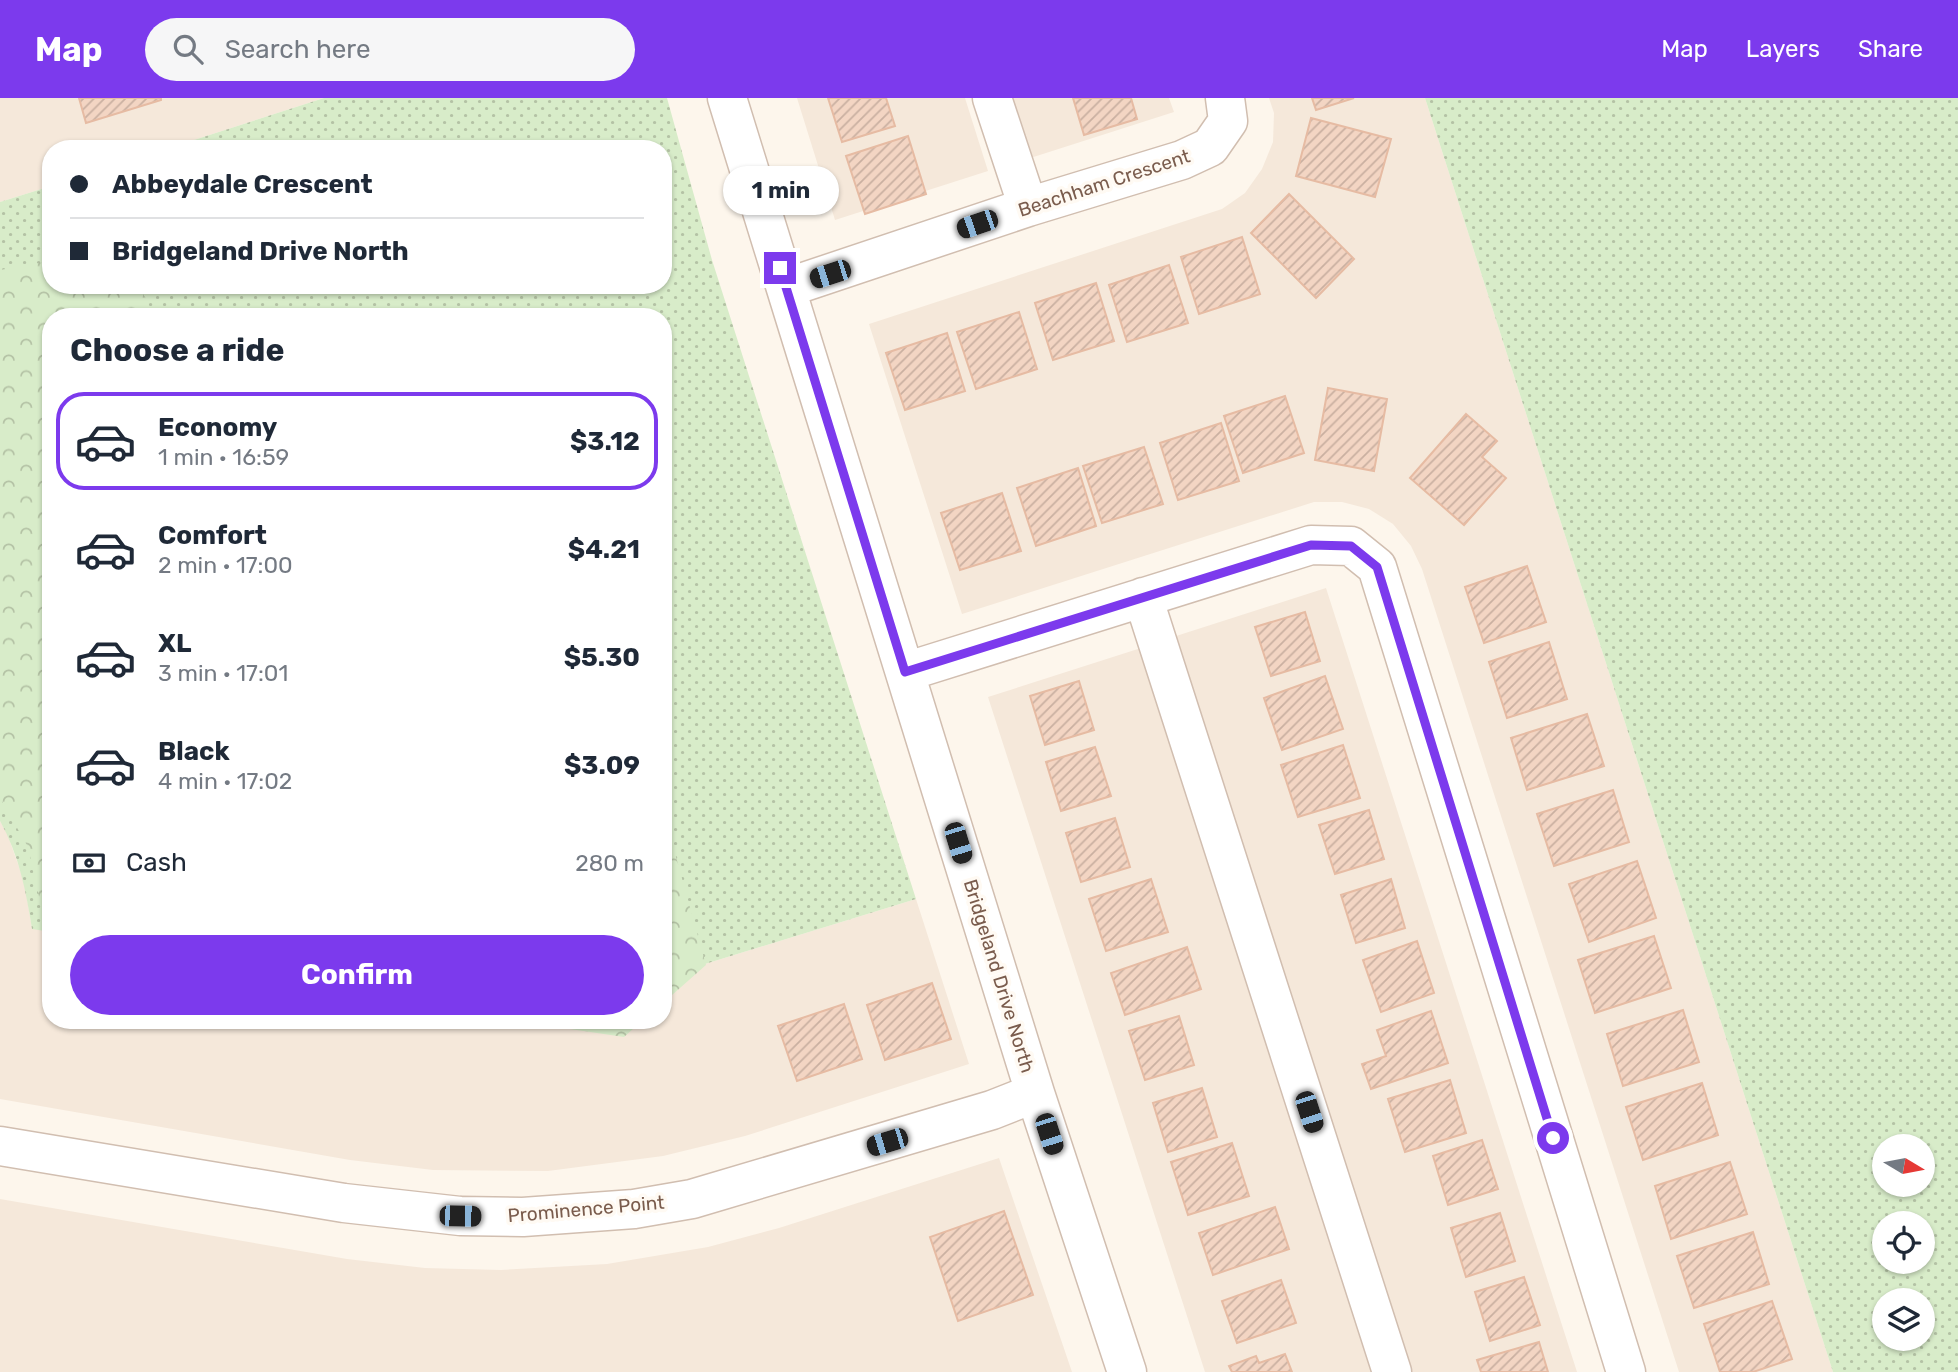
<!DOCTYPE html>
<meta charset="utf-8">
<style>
:root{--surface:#fff;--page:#f6f6f7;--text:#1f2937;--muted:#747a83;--line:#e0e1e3;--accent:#7c3aed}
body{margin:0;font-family:Rubik,sans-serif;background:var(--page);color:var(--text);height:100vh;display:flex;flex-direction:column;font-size:26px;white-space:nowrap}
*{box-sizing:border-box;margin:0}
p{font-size:23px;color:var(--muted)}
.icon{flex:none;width:38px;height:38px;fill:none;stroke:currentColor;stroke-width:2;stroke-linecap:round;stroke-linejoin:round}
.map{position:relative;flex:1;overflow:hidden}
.details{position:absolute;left:42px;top:210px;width:630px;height:721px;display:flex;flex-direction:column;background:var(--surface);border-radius:28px;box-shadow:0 2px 5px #0004}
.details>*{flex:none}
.top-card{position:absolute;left:42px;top:42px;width:630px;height:154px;border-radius:28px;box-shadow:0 2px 5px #0004;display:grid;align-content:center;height:154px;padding:0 28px;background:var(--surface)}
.needle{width:46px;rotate:100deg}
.buttons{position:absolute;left:1872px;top:1036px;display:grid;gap:14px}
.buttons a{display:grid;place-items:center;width:63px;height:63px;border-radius:50%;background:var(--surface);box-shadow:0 2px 5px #0004;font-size:35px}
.end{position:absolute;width:32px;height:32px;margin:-16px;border:9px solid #7c3aed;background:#fff;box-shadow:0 0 0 4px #fff}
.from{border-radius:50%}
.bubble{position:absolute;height:49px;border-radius:24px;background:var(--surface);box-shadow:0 2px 5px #0004;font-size:23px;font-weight:700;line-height:49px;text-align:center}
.car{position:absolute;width:21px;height:42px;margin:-21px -10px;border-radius:9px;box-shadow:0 0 5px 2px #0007;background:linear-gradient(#222 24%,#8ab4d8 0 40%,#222 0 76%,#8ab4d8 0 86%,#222 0)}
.top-card b{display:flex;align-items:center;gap:24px;height:66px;font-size:26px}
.top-card b+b{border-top:2px solid var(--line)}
.top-card i{width:18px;height:18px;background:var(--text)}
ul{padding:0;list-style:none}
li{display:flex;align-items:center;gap:21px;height:98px;margin:0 14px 10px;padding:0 14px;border:4px solid transparent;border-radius:28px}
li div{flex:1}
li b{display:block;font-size:26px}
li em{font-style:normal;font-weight:700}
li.on{border-color:var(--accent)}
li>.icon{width:63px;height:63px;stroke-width:1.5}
h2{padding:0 28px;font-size:32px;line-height:84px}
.pay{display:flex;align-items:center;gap:18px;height:77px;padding:0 28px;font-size:26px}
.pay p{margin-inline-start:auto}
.cta{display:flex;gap:14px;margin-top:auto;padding:14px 28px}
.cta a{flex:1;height:80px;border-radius:42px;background:var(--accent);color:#fff;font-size:28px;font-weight:700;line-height:80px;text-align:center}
header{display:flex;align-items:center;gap:42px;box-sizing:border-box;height:98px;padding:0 35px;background:var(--accent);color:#fff}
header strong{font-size:33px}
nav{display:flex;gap:38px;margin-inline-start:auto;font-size:24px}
.search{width:490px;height:63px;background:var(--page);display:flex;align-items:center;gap:18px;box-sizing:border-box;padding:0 24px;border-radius:38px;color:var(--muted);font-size:26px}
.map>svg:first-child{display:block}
</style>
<header>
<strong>Map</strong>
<div class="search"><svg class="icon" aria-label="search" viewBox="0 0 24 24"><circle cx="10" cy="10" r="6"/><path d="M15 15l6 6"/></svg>Search here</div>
<nav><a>Map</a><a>Layers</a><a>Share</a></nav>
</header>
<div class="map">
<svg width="1958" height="1274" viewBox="0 0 1958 1274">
<defs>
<pattern id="grass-dots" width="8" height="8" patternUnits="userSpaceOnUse" patternTransform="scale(1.75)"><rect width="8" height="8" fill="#d8ecc9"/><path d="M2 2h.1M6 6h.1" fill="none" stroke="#b4c2a5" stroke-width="1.8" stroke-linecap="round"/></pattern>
<pattern id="forest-crowns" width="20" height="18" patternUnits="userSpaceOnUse" patternTransform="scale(1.75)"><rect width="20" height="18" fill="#d8ecc9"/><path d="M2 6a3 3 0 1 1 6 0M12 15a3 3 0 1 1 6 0" fill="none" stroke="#b4c2a5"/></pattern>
<pattern id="building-hatch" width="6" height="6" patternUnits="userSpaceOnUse" patternTransform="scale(1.75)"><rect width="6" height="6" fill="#f3d5c3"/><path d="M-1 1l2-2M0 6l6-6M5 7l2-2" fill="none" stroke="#cab0a1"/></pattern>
</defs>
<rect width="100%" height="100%" fill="#fdf6ec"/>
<path fill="#f5e8da" d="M 0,0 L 324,0 L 166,51 L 51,51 L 51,88 L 0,104 Z
M 797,0 L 965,0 L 988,73 L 835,122 Z
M 1000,0 L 1169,0 L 1174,14 L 1021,63 Z
M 1269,0 L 1425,0 L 1833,1274 L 1679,1274 L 1422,471 L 1411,448 L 1393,426 L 1369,411 L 1342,404 L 1314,404 L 962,516 L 869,226 L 1222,111 L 1245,95 L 1262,71 L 1273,44 L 1274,15 Z
M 1326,490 L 1577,1274 L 1408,1274 L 1173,539 Z
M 1141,550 L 1373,1274 L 1205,1274 L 988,599 Z
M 0,723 L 7,735 L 24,783 L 32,830 L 51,834 L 51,922 L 663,922 L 663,879 L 916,801 L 969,966 L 745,1038 L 663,1058 L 548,1073 L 433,1072 L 350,1062 L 0,1001 Z
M 999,1060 L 1072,1274 L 0,1274 L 0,1101 L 347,1161 L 425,1170 L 501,1172 L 607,1166 L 708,1149 L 779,1130 Z"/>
<path fill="url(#grass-dots)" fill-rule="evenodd" d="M 324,0 L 667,0 L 712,162 L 916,801 L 663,879 L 663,219 L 51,219 L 51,834 L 32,831 C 26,793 19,757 0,723 L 0,104 L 51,88 L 51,187 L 663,187 L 663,51 L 166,51 Z
M 1425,0 L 1958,0 L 1958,1274 L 1833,1274 ZM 1885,1048 L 1923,1048 L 1923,1087 L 1885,1087 ZM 1885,1125 L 1923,1125 L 1923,1164 L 1885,1164 ZM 1885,1202 L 1923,1202 L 1923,1241 L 1885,1241 Z"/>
<path fill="url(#forest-crowns)" d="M 51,163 L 51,187 L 140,187 L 152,219 L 51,219 L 51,852 L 28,749 L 0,700 L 0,172 Z
M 663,712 L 706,867 L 663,905 Z
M 509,922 L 643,922 L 624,939 Z"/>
<path fill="url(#building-hatch)" stroke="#e6bba3" stroke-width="2" d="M 79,0 L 161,0 L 161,2 L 86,25 Z
M 828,0 L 886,0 L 895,28 L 842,44 Z
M 1073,0 L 1131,0 L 1137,21 L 1084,37 Z
M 1312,0 L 1354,0 L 1316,12 Z
M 1311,20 L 1391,41 L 1375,99 L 1296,78 Z
M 908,38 L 926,96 L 865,116 L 846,58 Z
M 1289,96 L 1354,161 L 1316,200 L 1251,135 Z
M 1242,139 L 1260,196 L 1199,216 L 1181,159 Z
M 1169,167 L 1188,225 L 1127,244 L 1109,187 Z
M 1096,185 L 1114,243 L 1053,262 L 1035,205 Z
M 1019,214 L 1037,271 L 976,291 L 957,234 Z
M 947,235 L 965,293 L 905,312 L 886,255 Z
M 1328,290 L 1387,301 L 1374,373 L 1315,362 Z
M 1285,298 L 1304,355 L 1243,375 L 1224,318 Z
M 1466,316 L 1497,343 L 1482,359 L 1506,380 L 1464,427 L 1410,380 Z
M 1221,325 L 1239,383 L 1178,402 L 1160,345 Z
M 1144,349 L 1163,406 L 1102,425 L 1083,368 Z
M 1078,370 L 1096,428 L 1036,448 L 1017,390 Z
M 1002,395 L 1021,453 L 960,472 L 941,415 Z
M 1527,468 L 1546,524 L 1484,545 L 1465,489 Z
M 1305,514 L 1320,563 L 1271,578 L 1255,529 Z
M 1549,544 L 1567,601 L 1507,620 L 1489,564 Z
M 1325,578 L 1343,631 L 1282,652 L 1264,600 Z
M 1079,583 L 1094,632 L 1045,647 L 1030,598 Z
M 1587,616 L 1604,668 L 1527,692 L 1511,640 Z
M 1343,647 L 1360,700 L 1298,719 L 1281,667 Z
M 1095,649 L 1111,698 L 1061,713 L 1046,664 Z
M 1613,692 L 1629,744 L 1554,768 L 1537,716 Z
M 1369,712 L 1384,761 L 1335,776 L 1319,727 Z
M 1115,720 L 1130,769 L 1081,784 L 1066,735 Z
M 1637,763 L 1656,820 L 1589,844 L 1569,786 Z
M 1151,781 L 1168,834 L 1106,853 L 1089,801 Z
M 1391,781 L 1405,830 L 1356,845 L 1341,797 Z
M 1654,838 L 1671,890 L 1595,915 L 1578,862 Z
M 1417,843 L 1434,895 L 1381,914 L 1363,862 Z
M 1187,849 L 1201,891 L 1125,917 L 1111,875 Z
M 932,885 L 951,941 L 885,962 L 867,907 Z
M 844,906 L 862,961 L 797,983 L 778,928 Z
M 1683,912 L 1699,964 L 1623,988 L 1607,936 Z
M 1431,913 L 1448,965 L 1371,991 L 1362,966 L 1386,958 L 1377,932 Z
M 1179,918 L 1194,967 L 1145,982 L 1129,933 Z
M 1450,982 L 1466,1035 L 1405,1054 L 1388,1001 Z
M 1702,985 L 1718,1037 L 1643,1062 L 1626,1009 Z
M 1202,990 L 1217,1039 L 1168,1054 L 1153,1005 Z
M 1482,1042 L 1498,1091 L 1448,1107 L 1433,1058 Z
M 1232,1045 L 1249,1098 L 1188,1117 L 1171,1064 Z
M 1730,1064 L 1747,1116 L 1671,1141 L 1655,1088 Z
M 1275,1109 L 1289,1151 L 1213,1177 L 1199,1135 Z
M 1004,1113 L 1033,1197 L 958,1223 L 930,1139 Z
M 1500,1115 L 1515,1163 L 1466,1179 L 1451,1130 Z
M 1753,1134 L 1769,1186 L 1694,1210 L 1677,1158 Z
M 1524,1179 L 1540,1227 L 1490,1243 L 1475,1194 Z
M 1281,1182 L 1296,1225 L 1237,1245 L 1222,1203 Z
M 1772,1203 L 1792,1261 L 1753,1274 L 1720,1274 L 1704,1226 Z
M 1539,1244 L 1548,1274 L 1481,1274 L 1477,1262 Z
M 1285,1256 L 1292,1274 L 1232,1274 L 1229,1268 L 1256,1258 L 1259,1265 Z"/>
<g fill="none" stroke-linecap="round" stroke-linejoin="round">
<defs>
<path id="minor" d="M 727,0 L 1035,995 L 1127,1274
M 992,0 L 1028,109
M 786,190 L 1028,109 L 1182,62 L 1210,49 L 1228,23 L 1225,0
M 1143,499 L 1392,1274
M 905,574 L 1311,447 L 1351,448 L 1377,469 L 1626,1274
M 0,1048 L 344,1105 L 460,1118 L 523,1119 L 634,1111 L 692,1101 L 992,1012 L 1035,995"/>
</defs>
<use href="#minor" stroke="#d1beb0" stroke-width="41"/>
<use href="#minor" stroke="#fff" stroke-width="38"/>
</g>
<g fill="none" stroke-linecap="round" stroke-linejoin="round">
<path stroke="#7c3aed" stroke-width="9" d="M 780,170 L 905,574 L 1311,447 L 1351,448 L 1377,469 L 1553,1040"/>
</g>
<g text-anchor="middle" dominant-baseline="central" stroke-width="7" stroke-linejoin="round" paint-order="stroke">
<g font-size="19" fill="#7a5c4d" stroke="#fffaf3">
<text transform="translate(1104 85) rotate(-18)">Beachham Crescent</text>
<text transform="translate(999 878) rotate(73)">Bridgeland Drive North</text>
<text transform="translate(586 1111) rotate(-5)">Prominence Point</text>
</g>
</g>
</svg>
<div class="buttons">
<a><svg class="needle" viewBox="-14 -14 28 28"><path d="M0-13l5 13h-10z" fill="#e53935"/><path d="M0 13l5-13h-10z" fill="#747a83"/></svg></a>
<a><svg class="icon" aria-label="locate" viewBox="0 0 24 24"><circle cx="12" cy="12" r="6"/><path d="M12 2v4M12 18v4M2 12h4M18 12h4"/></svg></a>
<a><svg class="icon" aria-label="layers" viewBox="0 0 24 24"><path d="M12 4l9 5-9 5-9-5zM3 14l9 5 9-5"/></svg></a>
</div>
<i class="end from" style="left:1553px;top:1040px"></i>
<i class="end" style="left:780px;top:170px"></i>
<div class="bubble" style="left:723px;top:68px;width:116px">1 min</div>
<i class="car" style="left:977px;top:126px;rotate:251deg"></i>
<i class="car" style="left:830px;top:176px;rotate:252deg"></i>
<i class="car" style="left:958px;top:745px;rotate:163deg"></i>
<i class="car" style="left:1309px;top:1014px;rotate:162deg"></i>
<i class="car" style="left:1049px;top:1036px;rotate:162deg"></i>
<i class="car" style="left:887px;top:1044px;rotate:253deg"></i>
<i class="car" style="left:460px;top:1118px;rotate:91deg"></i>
<div class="top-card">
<b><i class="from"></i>Abbeydale Crescent</b>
<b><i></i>Bridgeland Drive North</b>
</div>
<section class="details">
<h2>Choose a ride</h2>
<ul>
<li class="on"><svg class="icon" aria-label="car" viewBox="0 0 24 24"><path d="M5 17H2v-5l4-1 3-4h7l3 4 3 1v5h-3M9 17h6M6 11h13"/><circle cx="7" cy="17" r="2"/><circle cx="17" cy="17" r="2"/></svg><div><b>Economy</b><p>1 min · 16:59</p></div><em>$3.12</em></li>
<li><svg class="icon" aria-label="car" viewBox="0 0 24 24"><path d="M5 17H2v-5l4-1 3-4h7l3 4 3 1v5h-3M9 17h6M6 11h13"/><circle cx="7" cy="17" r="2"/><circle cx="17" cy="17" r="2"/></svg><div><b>Comfort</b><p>2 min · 17:00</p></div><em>$4.21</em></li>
<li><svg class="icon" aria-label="car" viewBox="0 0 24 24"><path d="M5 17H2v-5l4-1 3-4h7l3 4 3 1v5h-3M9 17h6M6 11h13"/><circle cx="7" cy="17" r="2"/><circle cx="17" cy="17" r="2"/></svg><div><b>XL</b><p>3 min · 17:01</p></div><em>$5.30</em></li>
<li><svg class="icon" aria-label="car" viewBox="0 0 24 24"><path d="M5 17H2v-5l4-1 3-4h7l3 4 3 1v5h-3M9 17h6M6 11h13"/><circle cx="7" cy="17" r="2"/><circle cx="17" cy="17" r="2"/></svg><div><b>Black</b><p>4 min · 17:02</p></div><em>$3.09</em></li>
</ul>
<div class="pay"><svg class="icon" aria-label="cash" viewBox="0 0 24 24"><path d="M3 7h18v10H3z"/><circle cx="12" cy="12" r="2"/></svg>Cash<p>280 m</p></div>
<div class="cta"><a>Confirm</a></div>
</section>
</div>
